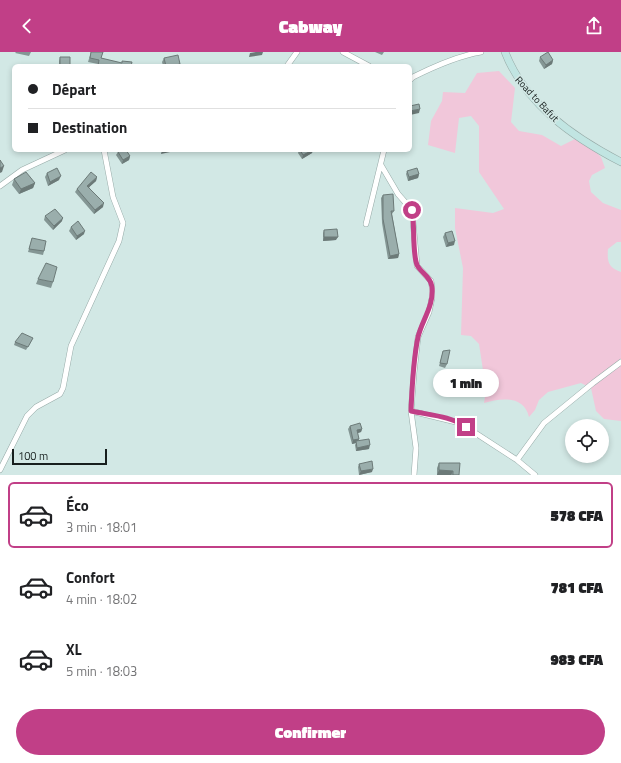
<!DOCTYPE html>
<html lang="fr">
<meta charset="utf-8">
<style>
:root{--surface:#fff;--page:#f2f2f2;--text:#202124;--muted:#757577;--line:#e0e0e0;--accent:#c13f87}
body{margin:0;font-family:"Titillium Web",sans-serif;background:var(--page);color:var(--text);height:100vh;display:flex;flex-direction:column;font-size:15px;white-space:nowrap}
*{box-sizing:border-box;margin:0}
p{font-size:13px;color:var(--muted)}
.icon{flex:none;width:22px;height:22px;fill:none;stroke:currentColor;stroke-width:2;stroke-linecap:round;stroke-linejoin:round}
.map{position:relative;height:423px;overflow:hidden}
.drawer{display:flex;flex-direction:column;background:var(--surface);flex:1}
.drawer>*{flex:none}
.guide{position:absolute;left:12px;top:12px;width:400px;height:88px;border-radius:6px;box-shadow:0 2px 6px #0003;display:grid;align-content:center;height:88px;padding:0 16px;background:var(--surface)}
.tools{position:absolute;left:565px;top:367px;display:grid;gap:8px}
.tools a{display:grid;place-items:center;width:44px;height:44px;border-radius:50%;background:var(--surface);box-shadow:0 2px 6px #0003;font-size:20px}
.scale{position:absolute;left:12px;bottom:10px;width:95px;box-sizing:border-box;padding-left:4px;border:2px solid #171f1e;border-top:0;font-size:11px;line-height:14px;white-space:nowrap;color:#171f1e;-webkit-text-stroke:3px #d2e8e5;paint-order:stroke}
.end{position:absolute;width:18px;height:18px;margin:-9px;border:5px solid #c13f87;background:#fff;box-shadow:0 0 0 2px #fff}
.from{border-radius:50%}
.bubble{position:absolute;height:28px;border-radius:14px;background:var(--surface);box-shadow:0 2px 6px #0003;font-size:13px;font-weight:800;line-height:28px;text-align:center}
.guide b{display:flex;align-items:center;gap:14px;height:38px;font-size:15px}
.guide b+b{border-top:1px solid var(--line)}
.guide i{width:10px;height:10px;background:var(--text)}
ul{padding:7px 0 0;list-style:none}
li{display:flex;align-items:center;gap:12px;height:66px;margin:0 8px 6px;padding:0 8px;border:2px solid transparent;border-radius:6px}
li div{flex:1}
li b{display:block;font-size:15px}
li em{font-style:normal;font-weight:800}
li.active{border-color:var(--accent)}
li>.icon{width:36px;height:36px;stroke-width:1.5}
.cta{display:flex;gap:8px;margin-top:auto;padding:8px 16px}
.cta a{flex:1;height:46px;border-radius:24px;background:var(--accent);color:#fff;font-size:16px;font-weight:800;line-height:46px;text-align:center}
header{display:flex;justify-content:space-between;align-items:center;height:52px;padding:0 16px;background:var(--accent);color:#fff;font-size:18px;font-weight:800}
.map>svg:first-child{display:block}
</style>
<header><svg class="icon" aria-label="back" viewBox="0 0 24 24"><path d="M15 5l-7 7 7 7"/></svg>Cabway<svg class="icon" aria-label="share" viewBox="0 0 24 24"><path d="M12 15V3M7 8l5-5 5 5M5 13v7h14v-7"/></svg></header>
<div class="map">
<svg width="621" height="423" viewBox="0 0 621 423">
<rect width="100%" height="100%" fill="#d2e8e5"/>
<path fill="#f1c7da" d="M 499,19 L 515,36 L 511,70 L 519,79 L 542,83 L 561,94 L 583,83 L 586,90 L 601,105 L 605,116 L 592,123 L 589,129 L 591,140 L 603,151 L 621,158 L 621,190 L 617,190 L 608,197 C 607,209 608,216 621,220 L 621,369 L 604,367 L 596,359 L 591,336 L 581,331 L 548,340 L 539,348 L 535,358 L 529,365 C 524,343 500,346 484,351 L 486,338 L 479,292 L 471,284 L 461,283 L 463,216 L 455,176 L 455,156 L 493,161 L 504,157 L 479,120 L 479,74 L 471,64 L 459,66 L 455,101 L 428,93 L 431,69 L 442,49 L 443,40 L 465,41 L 477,21 Z"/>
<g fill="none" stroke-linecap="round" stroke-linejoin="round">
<defs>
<path id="street" d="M 343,0 L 369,14
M 287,14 L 297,0
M 410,28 L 413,25 C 435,14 457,4 481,0
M 381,113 L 398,142 L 412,158 L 417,214 L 431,229 L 432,235 L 432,246 L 429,260 L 418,285 L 414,321 L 411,359 L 416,396 L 414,423
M 0,134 L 22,118 L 65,98
M 366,172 L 384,98
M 411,359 L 460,371 L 517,408 L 535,423
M 517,408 L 544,371 L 593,331 L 621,310
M 0,418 L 27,364 L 36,355 L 60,342 L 63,336 L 71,294 L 119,189 L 123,171 L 113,145 L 104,98"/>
<path id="secondary" d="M 505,0 C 525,52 573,85 621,110"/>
</defs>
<use href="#street" stroke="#96aaa7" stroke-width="6"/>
<use href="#secondary" stroke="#96aaa7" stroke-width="8"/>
<use href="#street" stroke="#fff" stroke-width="5"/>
<use href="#secondary" stroke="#c1e5e2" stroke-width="7"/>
</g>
<path fill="#849694" d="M 16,0 L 31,0 L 29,4 L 15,1 Z
M 91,0 L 103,0 L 101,6 L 131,14 L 97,14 L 98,12 L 88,10 Z
M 375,0 L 384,0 L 382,3 Z
M 60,5 L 70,14 L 59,14 L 59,9 Z
M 540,5 L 553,8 L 552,12 L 544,17 L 539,9 Z
M 164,6 L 180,14 L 163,14 L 162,10 Z
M 299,98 L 313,98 L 312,101 L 302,107 L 298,101 Z
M 118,100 L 130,104 L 129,108 L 122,112 L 116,103 Z
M 407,119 L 419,122 L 418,126 L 408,129 L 406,122 Z
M 47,121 L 59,128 L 48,134 L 45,125 Z
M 97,125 L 96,129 L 89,135 L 103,155 L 94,162 L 75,140 L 77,137 Z
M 14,127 L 35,131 L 33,136 L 19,142 L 12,133 Z
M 383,143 L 394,159 L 392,162 L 399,202 L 398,206 L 388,207 L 382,171 L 381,146 Z
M 45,164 L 62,169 L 53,178 L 44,168 Z
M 71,175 L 84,182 L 76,188 L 69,179 Z
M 324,178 L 336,188 L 323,189 L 323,181 Z
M 445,181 L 454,193 L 446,195 L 443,185 Z
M 32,186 L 44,199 L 43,203 L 28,200 Z
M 38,227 L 53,230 L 51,236 L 36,232 Z
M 33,286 L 26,298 L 14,293 L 15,290 Z
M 443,299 L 447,312 L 445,316 L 439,314 Z
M 350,374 L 362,377 L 361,380 L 357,381 L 359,387 L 358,389 L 369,397 L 356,399 L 355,393 L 356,391 L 352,392 L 348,377 Z
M 439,411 L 459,423 L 437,423 L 437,416 Z
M 359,412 L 372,420 L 359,423 L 358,415 Z"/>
<path fill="#6c7a78" d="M 256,0 L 263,0 L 262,3 L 249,5 L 250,1 Z
M 553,8 L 552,12 L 544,17 L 546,13 Z
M 180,12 L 180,14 L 172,14 Z
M 420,57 L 419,61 L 410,63 L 410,59 Z
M 162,98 L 179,98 L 161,102 Z
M 313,98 L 312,101 L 302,107 L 303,103 Z
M 130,104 L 129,108 L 122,112 L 123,108 Z
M 4,114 L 2,120 L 0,121 L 0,116 Z
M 419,122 L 418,126 L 408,129 L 409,125 Z
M 61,124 L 59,128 L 48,134 L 50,130 Z
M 97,125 L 96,129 L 86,138 L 87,134 Z
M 35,131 L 33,136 L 19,142 L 21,137 Z
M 104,151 L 103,155 L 94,162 L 95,158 Z
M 63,166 L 62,169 L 53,178 L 54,174 Z
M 85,179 L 84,182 L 76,188 L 77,184 Z
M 324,185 L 338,185 L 336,188 L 323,189 Z
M 455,189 L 454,193 L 446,195 L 448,191 Z
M 399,202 L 398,206 L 388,207 L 390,204 Z
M 362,377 L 361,380 L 355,382 L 357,378 Z
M 359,387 L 357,390 L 356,389 L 356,391 L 352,392 L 353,388 Z
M 370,393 L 369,397 L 356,399 L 357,396 Z
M 373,417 L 372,420 L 359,423 L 361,419 Z
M 439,418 L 453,419 L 451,423 L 437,423 Z"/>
<path fill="#9aaeac" stroke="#6c7a78" d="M 91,0 L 103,0 L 101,6 L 122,11 L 122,9 L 132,10 L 131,14 L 98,14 L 99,8 L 90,6 Z
M 548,0 L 553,8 L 546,13 L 540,5 Z
M 178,3 L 180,12 L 172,14 L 166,14 L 164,6 Z
M 60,5 L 70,5 L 70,14 L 60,13 Z
M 419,52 L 420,57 L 410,59 L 410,54 Z
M 120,98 L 126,98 L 130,104 L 123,108 L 118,100 Z
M 300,98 L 313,98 L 303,103 Z
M 0,108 L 4,114 L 0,116 Z
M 57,116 L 61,124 L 50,130 L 47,121 Z
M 417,116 L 419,122 L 409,125 L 407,119 Z
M 26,120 L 35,131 L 21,137 L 14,127 Z
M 91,120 L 97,125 L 87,134 L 104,151 L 95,158 L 77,137 Z
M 393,142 L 394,159 L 391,159 L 399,202 L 390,204 L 383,167 L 383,143 Z
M 55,157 L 63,166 L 54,174 L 45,164 Z
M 78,169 L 85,179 L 77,184 L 71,175 Z
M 337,177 L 338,185 L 324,185 L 324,178 Z
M 452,179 L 455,189 L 448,191 L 445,181 Z
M 32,186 L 46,189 L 44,199 L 29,197 Z
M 46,211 L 57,215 L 53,230 L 38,227 Z
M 22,281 L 33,286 L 28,295 L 15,290 Z
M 450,298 L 447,312 L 440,311 L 443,299 Z
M 360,371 L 362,377 L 357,378 L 359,387 L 353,388 L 350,374 Z
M 369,387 L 370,393 L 357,396 L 356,389 Z
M 372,409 L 373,417 L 361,419 L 359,412 Z
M 439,411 L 460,411 L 459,423 L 453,423 L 453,419 L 439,418 Z"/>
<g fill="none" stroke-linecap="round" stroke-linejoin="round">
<path stroke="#c13f87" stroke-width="5" d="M 412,158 C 415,173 412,200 417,213 C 421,221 431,225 432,235 C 434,254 422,268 418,285 C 413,309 412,335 411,359 C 429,363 451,364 466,375"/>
</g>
<g text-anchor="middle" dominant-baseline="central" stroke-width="3.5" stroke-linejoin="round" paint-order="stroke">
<g font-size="10" fill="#171f1e" stroke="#d2e8e5">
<text transform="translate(537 47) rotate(47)">Road to Bafut</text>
</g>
</g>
</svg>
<div class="tools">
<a><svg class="icon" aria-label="locate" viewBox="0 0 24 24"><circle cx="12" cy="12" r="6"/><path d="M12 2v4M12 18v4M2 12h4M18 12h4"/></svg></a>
</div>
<div class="scale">100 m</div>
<i class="end from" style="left:412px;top:158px"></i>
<i class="end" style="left:466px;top:375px"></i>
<div class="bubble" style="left:433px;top:317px;width:66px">1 min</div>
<div class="guide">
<b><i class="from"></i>Départ</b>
<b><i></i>Destination</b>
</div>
</div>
<section class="drawer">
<ul>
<li class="active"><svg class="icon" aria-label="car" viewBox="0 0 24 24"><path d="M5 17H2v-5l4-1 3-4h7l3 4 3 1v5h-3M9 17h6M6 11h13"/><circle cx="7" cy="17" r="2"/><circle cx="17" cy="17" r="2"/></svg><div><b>Éco</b><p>3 min · 18:01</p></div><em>578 CFA</em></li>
<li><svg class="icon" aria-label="car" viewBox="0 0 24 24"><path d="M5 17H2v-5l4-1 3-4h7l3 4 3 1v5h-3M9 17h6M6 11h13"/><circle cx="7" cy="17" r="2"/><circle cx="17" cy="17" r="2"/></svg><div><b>Confort</b><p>4 min · 18:02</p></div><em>781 CFA</em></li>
<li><svg class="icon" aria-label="car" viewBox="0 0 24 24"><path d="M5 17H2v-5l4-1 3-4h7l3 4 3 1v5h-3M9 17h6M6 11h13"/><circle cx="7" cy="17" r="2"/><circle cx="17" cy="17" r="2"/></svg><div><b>XL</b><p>5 min · 18:03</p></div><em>983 CFA</em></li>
</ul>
<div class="cta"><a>Confirmer</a></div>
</section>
